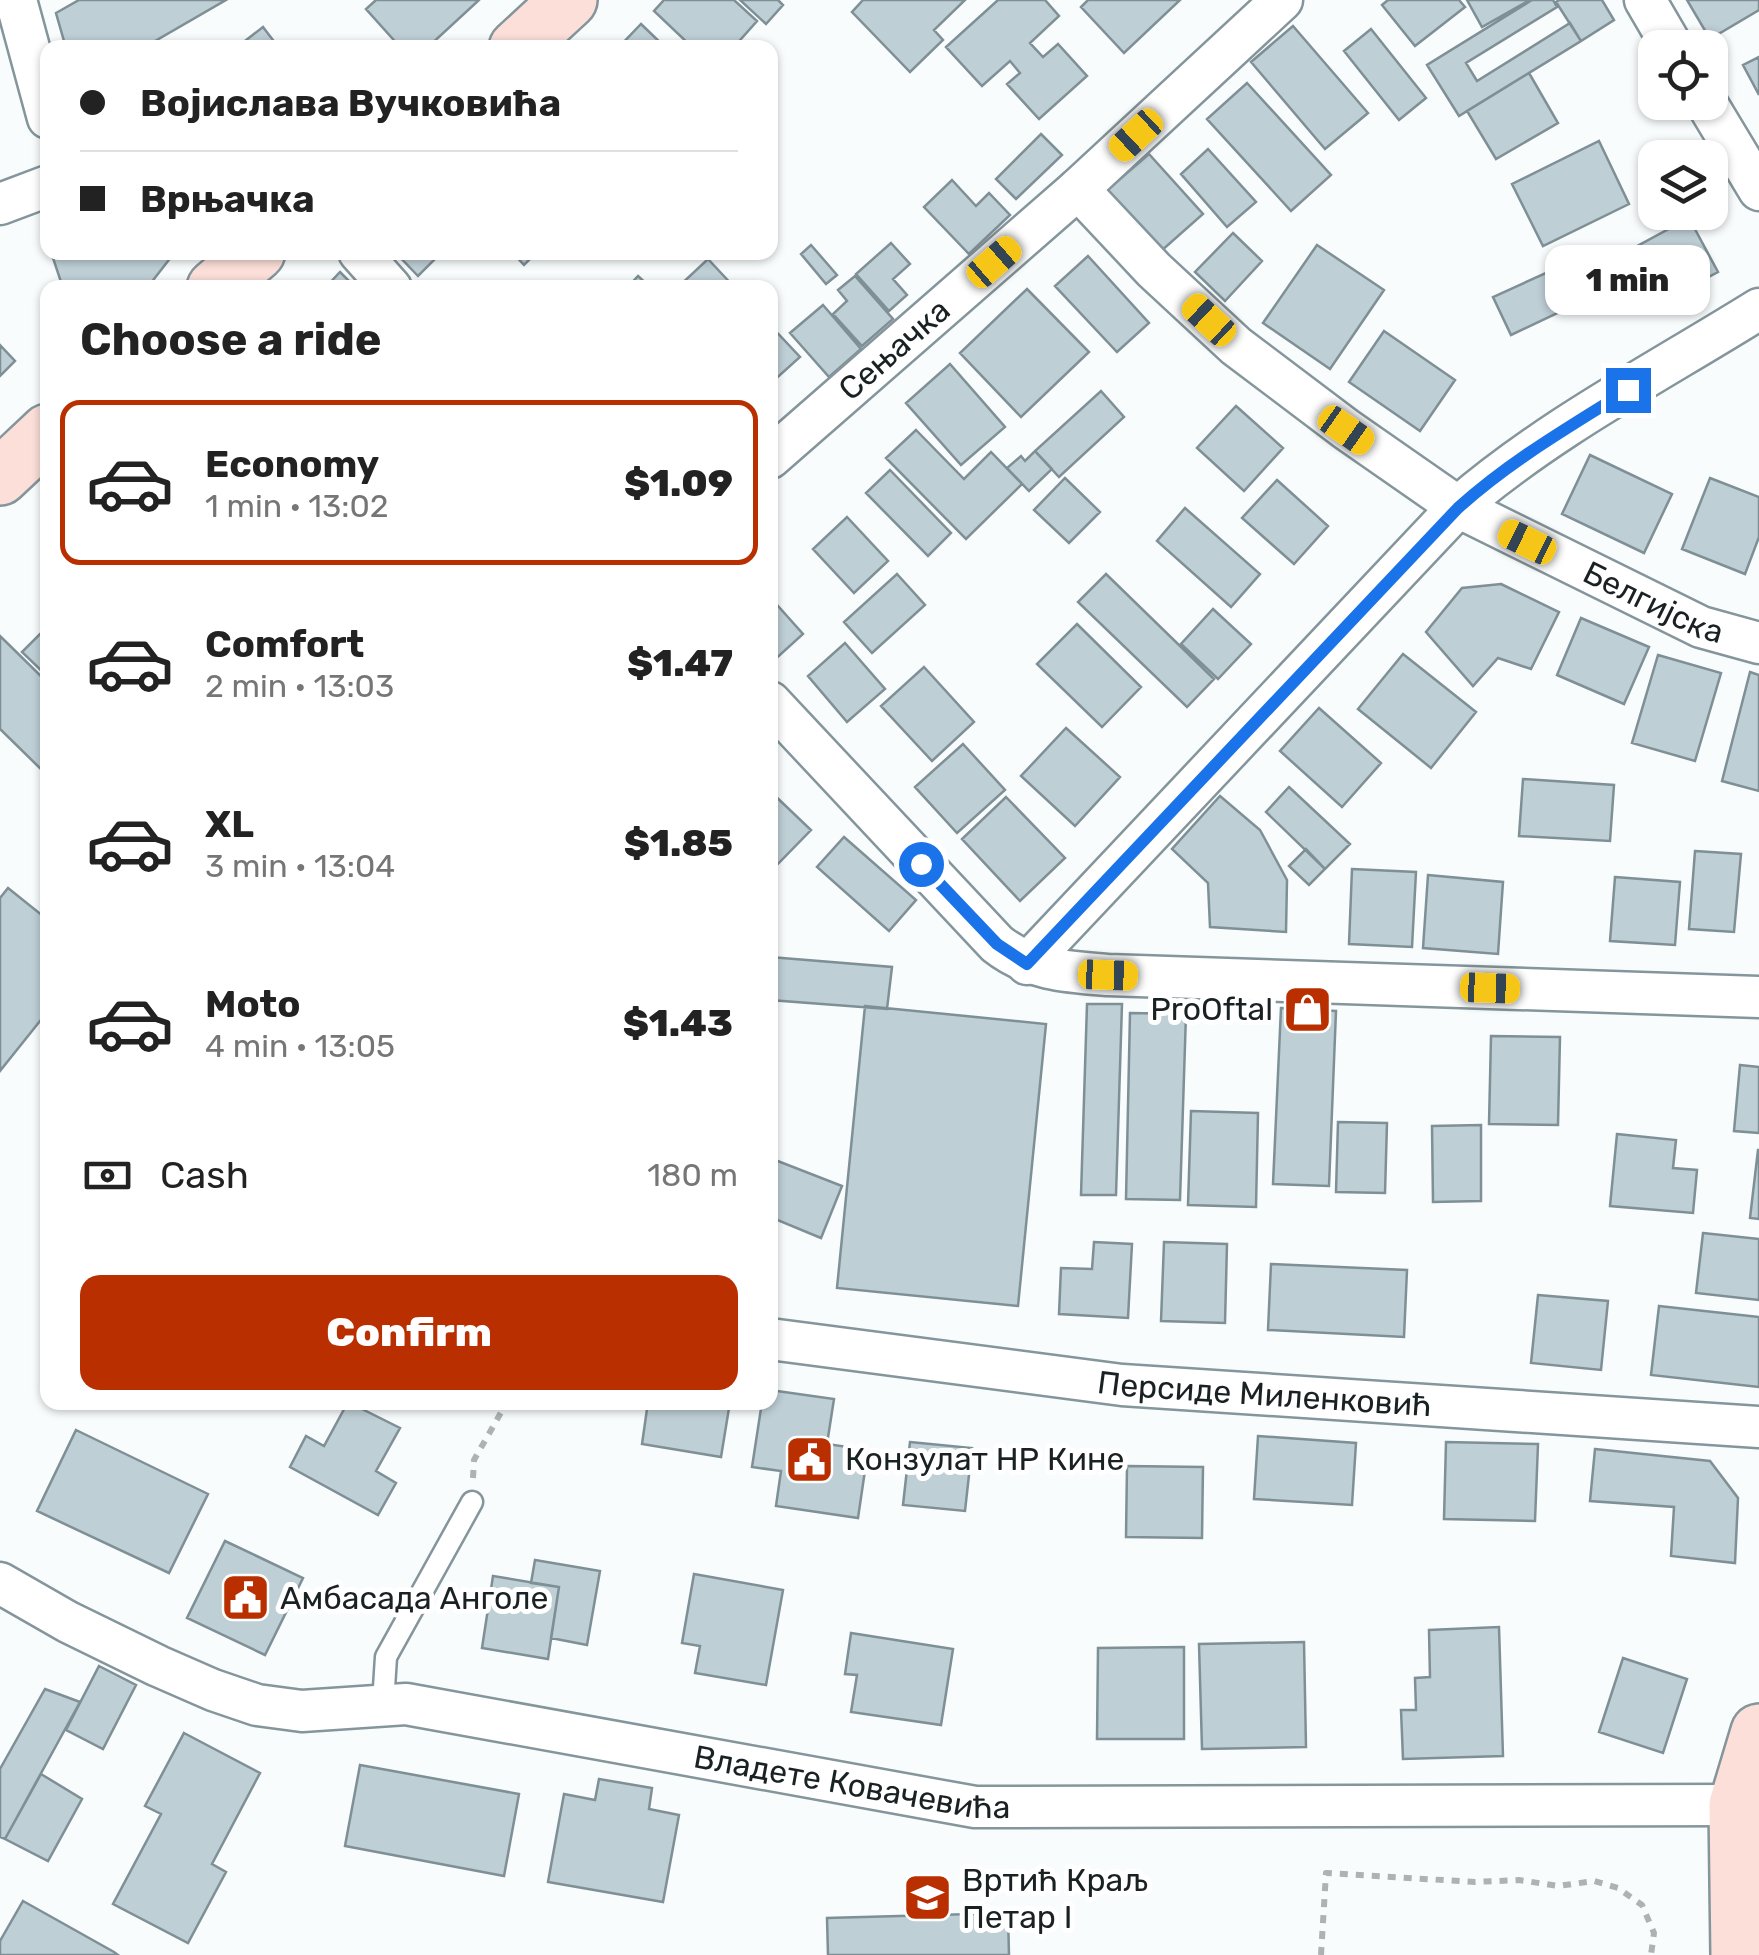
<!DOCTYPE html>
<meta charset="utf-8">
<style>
:root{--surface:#fff;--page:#f6f6f6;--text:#222;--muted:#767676;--line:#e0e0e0;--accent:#b92f00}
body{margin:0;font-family:Rubik,sans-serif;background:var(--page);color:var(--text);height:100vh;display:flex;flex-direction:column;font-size:38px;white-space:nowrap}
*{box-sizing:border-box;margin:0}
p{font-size:32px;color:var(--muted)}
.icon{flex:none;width:55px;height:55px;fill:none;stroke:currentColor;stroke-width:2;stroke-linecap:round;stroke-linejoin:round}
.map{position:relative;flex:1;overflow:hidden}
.panel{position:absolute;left:40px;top:280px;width:738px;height:1130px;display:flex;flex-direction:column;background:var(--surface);border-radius:20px;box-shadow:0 2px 8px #0004}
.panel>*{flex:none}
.hud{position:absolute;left:40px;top:40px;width:738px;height:220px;border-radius:20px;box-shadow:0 2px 8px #0004;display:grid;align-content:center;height:220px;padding:0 40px;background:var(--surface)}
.tools{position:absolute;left:1638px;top:30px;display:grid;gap:20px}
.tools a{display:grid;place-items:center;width:90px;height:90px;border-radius:20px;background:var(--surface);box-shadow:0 2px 8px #0004;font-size:50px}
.end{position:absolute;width:45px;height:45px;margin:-22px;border:12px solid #1a73e8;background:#fff;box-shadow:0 0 0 5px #fff}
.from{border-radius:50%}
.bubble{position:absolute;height:70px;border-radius:20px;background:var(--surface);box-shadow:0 2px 8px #0004;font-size:32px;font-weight:800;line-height:70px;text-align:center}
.car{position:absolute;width:30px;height:60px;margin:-30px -15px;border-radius:12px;box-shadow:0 0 8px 2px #0007;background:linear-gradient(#f5c518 24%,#345 0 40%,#f5c518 0 76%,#345 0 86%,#f5c518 0)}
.hud b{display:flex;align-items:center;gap:35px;height:95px;font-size:38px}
.hud b+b{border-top:2px solid var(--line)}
.hud i{width:25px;height:25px;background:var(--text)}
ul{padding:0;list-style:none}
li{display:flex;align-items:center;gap:30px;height:165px;margin:0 20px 15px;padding:0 20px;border:5px solid transparent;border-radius:20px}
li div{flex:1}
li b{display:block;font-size:38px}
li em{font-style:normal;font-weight:800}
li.active{border-color:var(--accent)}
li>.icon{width:90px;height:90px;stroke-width:1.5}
h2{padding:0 40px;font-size:45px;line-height:120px}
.pay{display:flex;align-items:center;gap:25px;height:110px;padding:0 40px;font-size:38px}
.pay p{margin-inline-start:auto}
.button{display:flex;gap:20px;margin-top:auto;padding:20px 40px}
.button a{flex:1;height:115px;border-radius:20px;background:var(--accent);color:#fff;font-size:40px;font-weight:800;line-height:115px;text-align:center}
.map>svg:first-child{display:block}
</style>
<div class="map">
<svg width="1759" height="1955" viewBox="0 0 1759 1955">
<rect width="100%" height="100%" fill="#f8fcfd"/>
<path fill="#becfd5" stroke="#7f8f96" stroke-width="2.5" d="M 79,0 L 226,0 L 143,48 L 66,48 L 56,13 Z
M 376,0 L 479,0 L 427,48 L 401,48 L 366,9 Z
M 664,0 L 734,0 L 757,21 L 733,48 L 693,48 L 654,11 Z
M 740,0 L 778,0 L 783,5 L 766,24 Z
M 863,0 L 965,0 L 934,30 L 943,40 L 910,72 L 852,12 Z
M 998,0 L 1045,0 L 1059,16 L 1030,43 L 1043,57 L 1058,44 L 1087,76 L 1039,119 L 1007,84 L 1020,73 L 1010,61 L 982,86 L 946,47 Z
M 1088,0 L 1180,0 L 1124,53 L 1081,7 Z
M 1388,0 L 1459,0 L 1465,7 L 1415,46 L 1382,5 Z
M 1467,0 L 1530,0 L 1482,27 Z
M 1532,0 L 1553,0 L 1557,7 L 1466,63 L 1477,81 L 1570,23 L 1581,41 L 1459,116 L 1427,65 Z
M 1559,0 L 1602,0 L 1614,20 L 1581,41 L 1556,2 Z
M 1687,0 L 1759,0 L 1759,10 L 1710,39 Z
M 641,24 L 666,48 L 618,48 Z
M 1293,26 L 1368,113 L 1325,149 L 1251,62 Z
M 263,27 L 279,48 L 236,48 Z
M 1371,29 L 1426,98 L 1399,120 L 1344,51 Z
M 1759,57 L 1759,95 L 1743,65 Z
M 1529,73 L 1558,123 L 1496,159 L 1467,111 Z
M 1247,83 L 1331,175 L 1291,211 L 1207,119 Z
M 1041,134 L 1062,155 L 1016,199 L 996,179 Z
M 1599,141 L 1629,204 L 1543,246 L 1512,184 Z
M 1208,149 L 1256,202 L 1227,227 L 1181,174 Z
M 1149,154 L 1203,214 L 1160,252 L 1106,191 Z
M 952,180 L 976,206 L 989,193 L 1010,215 L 969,254 L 924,207 Z
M 1689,218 L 1718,272 L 1646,310 L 1617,257 Z
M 1233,233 L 1262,261 L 1225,301 L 1195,272 Z
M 891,243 L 910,264 L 893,279 L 907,295 L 889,311 L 856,274 Z
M 811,245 L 837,275 L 826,284 L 801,254 Z
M 1317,245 L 1384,290 L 1330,369 L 1263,323 Z
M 51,252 L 175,252 L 147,288 L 63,288 Z
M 395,252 L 442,252 L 418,276 Z
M 512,252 L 537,252 L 524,265 Z
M 1088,256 L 1149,323 L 1117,352 L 1055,286 Z
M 708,259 L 735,288 L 677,288 Z
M 1566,264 L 1583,301 L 1511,335 L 1493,297 Z
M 340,272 L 356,288 L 325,288 Z
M 638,276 L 651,288 L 627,288 Z
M 855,276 L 893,319 L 862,346 L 833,314 L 847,301 L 838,290 Z
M 1027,289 L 1089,352 L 1021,417 L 960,353 Z
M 823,305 L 861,349 L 829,377 L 790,333 Z
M 770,325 L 800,357 L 770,384 Z
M 1384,331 L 1455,380 L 1420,431 L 1349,382 Z
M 0,345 L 15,361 L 0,376 Z
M 950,364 L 1005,427 L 961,465 L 906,403 Z
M 1101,391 L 1124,417 L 1059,477 L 1035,451 Z
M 1236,406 L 1283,448 L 1244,491 L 1197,448 Z
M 916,430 L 964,479 L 991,452 L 1022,484 L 966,539 L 886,458 Z
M 1035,451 L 1052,469 L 1029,491 L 1007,468 L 1021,456 L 1025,461 Z
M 1590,455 L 1672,494 L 1644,553 L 1562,514 Z
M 890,470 L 951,533 L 928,556 L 866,493 Z
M 1065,478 L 1100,512 L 1069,543 L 1034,510 Z
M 1710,478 L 1759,497 L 1759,537 L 1745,574 L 1682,549 Z
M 1277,480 L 1328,526 L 1294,564 L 1242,518 Z
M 1185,508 L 1260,574 L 1231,607 L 1157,541 Z
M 847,517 L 888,561 L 854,593 L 813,549 Z
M 897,574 L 925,605 L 872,653 L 844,622 Z
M 1106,574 L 1214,679 L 1187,707 L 1078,602 Z
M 1501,584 L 1559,612 L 1531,669 L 1498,658 L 1473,686 L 1426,632 L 1462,588 Z
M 770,597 L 803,634 L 770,664 Z
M 1213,609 L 1251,644 L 1218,679 L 1181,644 Z
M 1581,618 L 1649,647 L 1624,704 L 1557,675 Z
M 1077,624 L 1141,687 L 1102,727 L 1037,664 Z
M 48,626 L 48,677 L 22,652 Z
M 0,636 L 48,683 L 48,776 L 0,729 Z
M 845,643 L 885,689 L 847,722 L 808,676 Z
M 1403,654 L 1476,712 L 1431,768 L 1358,709 Z
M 1658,655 L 1721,673 L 1695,761 L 1632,743 Z
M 924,667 L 974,722 L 932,761 L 881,706 Z
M 1750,672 L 1759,675 L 1759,791 L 1722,781 Z
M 1319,708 L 1381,763 L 1342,807 L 1280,751 Z
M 1066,728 L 1120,777 L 1075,826 L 1021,776 Z
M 963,744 L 1005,790 L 957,833 L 915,787 Z
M 1523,779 L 1614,785 L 1610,841 L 1519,836 Z
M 1289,787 L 1350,844 L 1325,869 L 1266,812 Z
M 770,791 L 811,830 L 770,872 Z
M 1220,796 L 1260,830 L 1287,880 L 1286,932 L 1210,927 L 1208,883 L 1172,849 Z
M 1006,797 L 1065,858 L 1020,901 L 962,839 Z
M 844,837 L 916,900 L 889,931 L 817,867 Z
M 1306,849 L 1325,869 L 1309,885 L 1289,866 Z
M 1695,851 L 1741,854 L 1734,932 L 1689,929 Z
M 1352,869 L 1416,872 L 1412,947 L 1349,944 Z
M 1428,875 L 1503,882 L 1498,954 L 1423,948 Z
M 1615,877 L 1680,882 L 1675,945 L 1610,941 Z
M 8,888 L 48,920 L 48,1011 L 0,1071 L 0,898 Z
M 770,957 L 892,967 L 887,1009 L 770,1000 Z
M 1087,1004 L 1122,1004 L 1116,1195 L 1081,1195 Z
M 865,1006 L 1046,1024 L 1018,1306 L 837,1288 Z
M 1281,1008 L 1336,1011 L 1329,1186 L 1273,1184 Z
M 1130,1013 L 1186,1014 L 1180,1200 L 1126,1199 Z
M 1491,1036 L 1560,1037 L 1558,1125 L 1489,1124 Z
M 1740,1065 L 1759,1067 L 1759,1133 L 1734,1131 Z
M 1191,1111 L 1258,1113 L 1256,1207 L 1188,1205 Z
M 1338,1122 L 1387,1123 L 1385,1193 L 1336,1192 Z
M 1481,1125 L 1481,1201 L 1433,1202 L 1432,1126 Z
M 1617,1134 L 1676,1140 L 1673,1168 L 1697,1170 L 1693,1213 L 1610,1206 Z
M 1758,1150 L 1759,1150 L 1759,1219 L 1750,1218 Z
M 770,1158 L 842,1186 L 821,1238 L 770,1217 Z
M 1703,1233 L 1759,1239 L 1759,1300 L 1696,1293 Z
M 1094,1242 L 1132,1244 L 1128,1318 L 1059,1314 L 1061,1268 L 1092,1269 Z
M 1164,1242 L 1227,1244 L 1225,1323 L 1161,1321 Z
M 1271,1264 L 1407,1270 L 1404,1337 L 1268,1330 Z
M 1538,1295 L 1608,1301 L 1601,1370 L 1531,1363 Z
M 1659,1306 L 1759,1317 L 1759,1387 L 1651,1375 Z
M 770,1390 L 834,1399 L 827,1444 L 868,1450 L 858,1518 L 776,1506 L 781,1471 L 752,1467 L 762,1402 L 770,1402 Z
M 348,1402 L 400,1428 L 376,1471 L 396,1483 L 378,1515 L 290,1467 L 306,1436 L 324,1446 Z
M 648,1402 L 730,1402 L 721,1457 L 642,1444 Z
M 76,1430 L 208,1494 L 169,1573 L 37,1511 Z
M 1258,1436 L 1356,1443 L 1352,1505 L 1254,1499 Z
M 910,1442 L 972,1448 L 965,1511 L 903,1505 Z
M 1446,1442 L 1538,1444 L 1535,1521 L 1444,1519 Z
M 1595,1449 L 1710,1461 L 1738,1498 L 1735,1563 L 1671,1556 L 1674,1507 L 1590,1501 Z
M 1127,1466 L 1203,1467 L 1202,1538 L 1126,1537 Z
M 225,1541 L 303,1578 L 265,1655 L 187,1618 Z
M 535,1560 L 600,1571 L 587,1645 L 551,1638 L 559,1587 L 531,1583 Z
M 694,1574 L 783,1590 L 766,1685 L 695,1673 L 700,1646 L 682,1643 Z
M 493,1576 L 559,1587 L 548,1659 L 482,1648 Z
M 1499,1627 L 1503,1756 L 1403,1759 L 1401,1710 L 1416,1710 L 1415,1678 L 1430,1677 L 1429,1630 Z
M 851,1633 L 953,1649 L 941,1725 L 851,1712 L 857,1675 L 845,1674 Z
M 1304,1642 L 1306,1747 L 1202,1749 L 1199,1644 Z
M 1184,1647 L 1184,1739 L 1097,1739 L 1098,1648 Z
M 1623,1658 L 1687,1679 L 1663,1753 L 1599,1732 Z
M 99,1666 L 136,1685 L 103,1749 L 66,1730 Z
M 45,1689 L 80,1702 L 5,1839 L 0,1837 L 0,1769 Z
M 184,1733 L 260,1773 L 212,1864 L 226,1872 L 188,1943 L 113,1904 L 161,1814 L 145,1806 Z
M 360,1765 L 519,1794 L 504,1876 L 345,1846 Z
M 41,1774 L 82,1799 L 48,1861 L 5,1839 Z
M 599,1779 L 652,1788 L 649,1809 L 679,1815 L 663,1902 L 548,1882 L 564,1794 L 595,1800 Z
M 23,1901 L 114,1952 L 118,1955 L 0,1955 L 0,1941 Z
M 1008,1913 L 1009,1955 L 828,1955 L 827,1918 Z"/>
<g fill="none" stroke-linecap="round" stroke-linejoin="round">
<defs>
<path id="lane" d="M 383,1703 L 386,1657 L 472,1502"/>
<g id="street">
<path d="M 16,0 L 48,118"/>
<path d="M 1645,0 L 1673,48"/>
<path d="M 1706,102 L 1759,190"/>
<path id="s1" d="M 1078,189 L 1154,270 L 1236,346 L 1346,429 L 1458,507 L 1701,627 L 1759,643"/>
<path d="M 0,204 L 48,186"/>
<path d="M 359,252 L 391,288"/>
<path id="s2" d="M 770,458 L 1078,189 L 1282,0"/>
<path d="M 770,702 L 997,944 C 1030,970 1067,972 1108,975 L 1759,997"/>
<path d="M 1027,964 L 1458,507 C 1548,429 1658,372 1759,309"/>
<path id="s3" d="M 770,1339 L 1122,1385 L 1759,1427"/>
<path id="s4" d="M 0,1583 L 68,1622 L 158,1666 L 213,1690 L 257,1705 L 302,1711 L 406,1704 L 975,1807 L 1737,1805"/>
</g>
<path id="secondary" d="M 517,48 L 569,0
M 215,288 L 257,252
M 0,477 L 48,432
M 1739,1955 L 1737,1805 L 1759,1732"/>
</defs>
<use href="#lane" stroke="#84959b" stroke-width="25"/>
<use href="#street" stroke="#84959b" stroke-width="45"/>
<use href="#secondary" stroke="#84959b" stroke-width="60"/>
<path stroke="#adb2b4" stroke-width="6" stroke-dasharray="8 8" stroke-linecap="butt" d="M 473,1478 L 474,1460 L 507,1402
M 1321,1955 L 1326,1873 L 1475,1882 L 1519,1880 L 1558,1886 L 1594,1881 L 1618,1888 L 1642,1905 L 1654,1933 L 1651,1955"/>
<use href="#lane" stroke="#fff" stroke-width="20"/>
<use href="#street" stroke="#fff" stroke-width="40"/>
<use href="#secondary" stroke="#fbdfd8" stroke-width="55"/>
</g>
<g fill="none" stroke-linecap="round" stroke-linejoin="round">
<path stroke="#1a73e8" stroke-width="12" d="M 921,864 L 997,944 L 1027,964 L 1458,508 C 1510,461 1569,427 1628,390"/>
</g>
<defs>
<symbol id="shop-square" viewBox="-11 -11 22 22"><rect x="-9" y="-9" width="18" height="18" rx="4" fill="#b92f00" stroke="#fff"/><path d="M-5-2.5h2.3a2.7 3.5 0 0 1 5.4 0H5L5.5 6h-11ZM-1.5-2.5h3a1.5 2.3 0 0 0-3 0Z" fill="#fff"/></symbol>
<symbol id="civic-square" viewBox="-11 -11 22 22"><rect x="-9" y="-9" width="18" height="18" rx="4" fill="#b92f00" stroke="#fff"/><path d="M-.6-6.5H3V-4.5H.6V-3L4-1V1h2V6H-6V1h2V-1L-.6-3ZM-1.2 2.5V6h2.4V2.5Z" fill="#fff"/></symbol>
<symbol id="school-square" viewBox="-11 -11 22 22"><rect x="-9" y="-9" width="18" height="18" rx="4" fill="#b92f00" stroke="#fff"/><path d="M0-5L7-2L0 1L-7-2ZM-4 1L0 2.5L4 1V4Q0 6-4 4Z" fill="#fff"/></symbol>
</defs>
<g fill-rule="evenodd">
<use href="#shop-square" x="1280" y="982" width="55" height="55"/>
<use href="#civic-square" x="782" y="1432" width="55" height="55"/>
<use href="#civic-square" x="218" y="1570" width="55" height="55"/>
<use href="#school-square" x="900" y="1870" width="55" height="55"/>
</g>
<g text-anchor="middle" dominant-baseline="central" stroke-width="10" stroke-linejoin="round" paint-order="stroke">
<g font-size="32" fill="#1a2123" stroke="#fff">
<text stroke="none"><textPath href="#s2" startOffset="165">Сењачка</textPath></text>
<text stroke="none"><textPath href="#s1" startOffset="715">Белгијска</textPath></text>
<text stroke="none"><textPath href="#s3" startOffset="498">Персиде Миленковић</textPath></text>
<text stroke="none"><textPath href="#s4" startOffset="888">Владете Ковачевића</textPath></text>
</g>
<g font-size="32" fill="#1a2123" stroke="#fff" text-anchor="start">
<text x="1273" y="1009" text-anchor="end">ProOftal</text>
<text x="845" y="1459">Конзулат НР Кине</text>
<text x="280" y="1598">Амбасада Анголе</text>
<text x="962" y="1880">Вртић Краљ<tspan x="962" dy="37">Петар I</tspan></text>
</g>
</g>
</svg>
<div class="tools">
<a><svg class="icon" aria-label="locate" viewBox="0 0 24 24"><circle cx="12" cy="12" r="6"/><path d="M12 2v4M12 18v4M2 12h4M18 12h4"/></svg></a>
<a><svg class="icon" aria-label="layers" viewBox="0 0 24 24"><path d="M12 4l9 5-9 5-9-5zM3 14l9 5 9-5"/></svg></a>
</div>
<i class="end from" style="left:921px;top:864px"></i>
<i class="end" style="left:1628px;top:390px"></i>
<div class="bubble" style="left:1545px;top:245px;width:165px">1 min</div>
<i class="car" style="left:1136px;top:135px;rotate:227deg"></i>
<i class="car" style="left:994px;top:262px;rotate:49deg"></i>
<i class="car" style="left:1209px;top:320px;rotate:313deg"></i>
<i class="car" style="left:1346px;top:430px;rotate:125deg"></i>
<i class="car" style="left:1527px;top:542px;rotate:296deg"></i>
<i class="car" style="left:1108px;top:975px;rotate:92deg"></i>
<i class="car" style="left:1490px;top:988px;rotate:92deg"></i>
<div class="hud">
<b><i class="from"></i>Војислава Вучковића</b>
<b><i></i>Врњачка</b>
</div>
<section class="panel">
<h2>Choose a ride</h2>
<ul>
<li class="active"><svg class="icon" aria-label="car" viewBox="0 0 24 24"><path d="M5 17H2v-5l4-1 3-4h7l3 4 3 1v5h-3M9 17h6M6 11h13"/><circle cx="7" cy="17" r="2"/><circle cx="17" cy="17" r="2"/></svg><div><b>Economy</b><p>1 min · 13:02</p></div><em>$1.09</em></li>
<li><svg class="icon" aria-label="car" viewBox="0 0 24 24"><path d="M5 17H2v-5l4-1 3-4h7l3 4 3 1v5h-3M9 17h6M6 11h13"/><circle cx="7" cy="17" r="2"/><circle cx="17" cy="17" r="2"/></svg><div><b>Comfort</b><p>2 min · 13:03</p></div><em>$1.47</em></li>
<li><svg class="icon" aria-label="car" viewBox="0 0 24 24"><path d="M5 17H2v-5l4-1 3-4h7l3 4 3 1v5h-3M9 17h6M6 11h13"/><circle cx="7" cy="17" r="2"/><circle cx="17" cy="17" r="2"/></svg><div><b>XL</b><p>3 min · 13:04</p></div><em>$1.85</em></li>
<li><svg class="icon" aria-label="car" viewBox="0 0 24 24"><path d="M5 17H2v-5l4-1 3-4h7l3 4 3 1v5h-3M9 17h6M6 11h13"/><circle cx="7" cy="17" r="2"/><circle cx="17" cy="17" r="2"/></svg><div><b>Moto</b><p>4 min · 13:05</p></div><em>$1.43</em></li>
</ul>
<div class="pay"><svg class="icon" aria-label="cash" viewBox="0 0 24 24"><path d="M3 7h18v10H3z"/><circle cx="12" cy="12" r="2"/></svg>Cash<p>180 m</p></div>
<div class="button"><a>Confirm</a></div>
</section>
</div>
